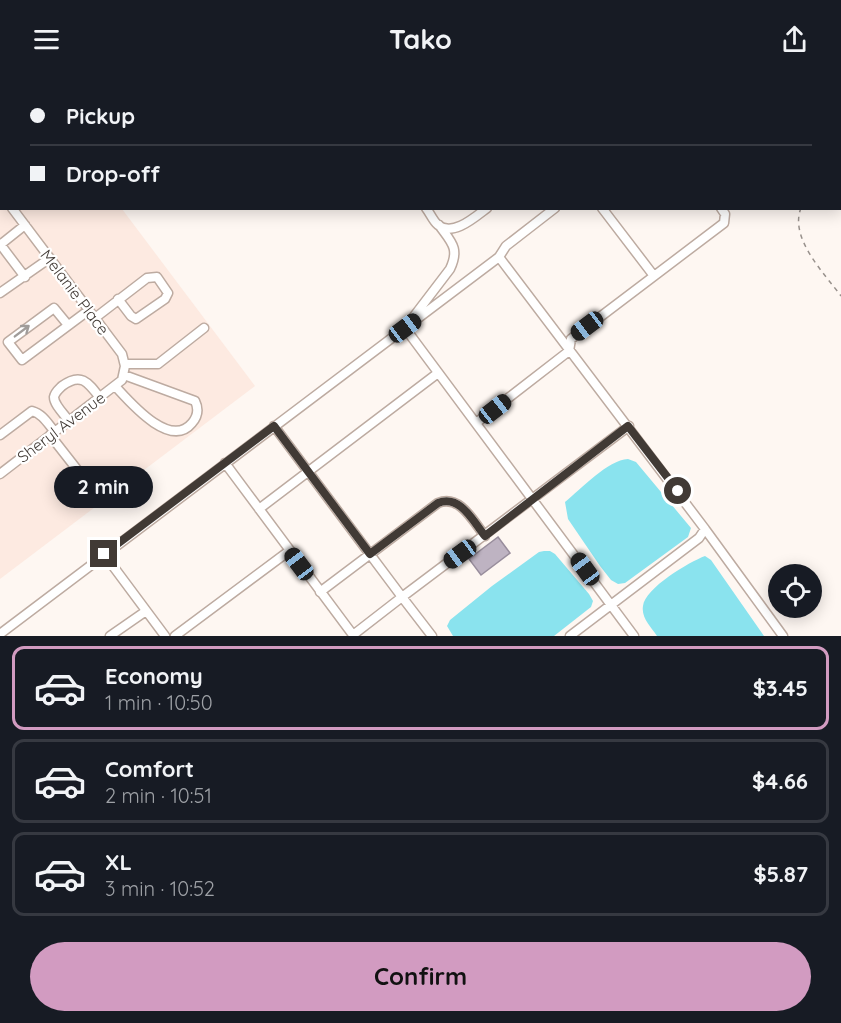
<!DOCTYPE html>
<meta charset="utf-8">
<style>
:root{--surface:#171b24;--page:#20242c;--text:#f1f3f6;--muted:#9ea1a6;--line:#363941;--accent:#d29bc1}
body{margin:0;font-family:Quicksand,sans-serif;background:var(--page);color:var(--text);height:100vh;display:flex;flex-direction:column;font-size:22px;white-space:nowrap}
*{box-sizing:border-box;margin:0}
p{font-size:20px;color:var(--muted)}
.icon{flex:none;width:33px;height:33px;fill:none;stroke:currentColor;stroke-width:2;stroke-linecap:round;stroke-linejoin:round}
.map{position:relative;height:558px;overflow:hidden}
.panel{display:flex;flex-direction:column;background:var(--surface);flex:1}
.panel>*{flex:none}
.banner{position:absolute;left:0px;top:0px;width:842px;height:132px;box-shadow:0 3px 15px #0003;display:grid;align-content:center;height:132px;padding:0 30px;background:var(--surface)}
.controls{position:absolute;left:768px;top:486px;display:grid;gap:12px}
.controls a{display:grid;place-items:center;width:54px;height:54px;border-radius:50%;background:var(--surface);box-shadow:0 3px 15px #0003;font-size:30px}
.end{position:absolute;width:27px;height:27px;margin:-14px;border:8px solid #413a35;background:#fff;box-shadow:0 0 0 3px #fff}
.from{border-radius:50%}
.bubble{position:absolute;height:42px;border-radius:21px;background:var(--surface);box-shadow:0 3px 15px #0003;font-size:20px;font-weight:800;line-height:42px;text-align:center}
.car{position:absolute;width:18px;height:36px;margin:-18px -9px;border-radius:8px;box-shadow:0 0 4px 2px #0007;background:linear-gradient(#222 24%,#8ab4d8 0 40%,#222 0 76%,#8ab4d8 0 86%,#222 0)}
.banner b{display:flex;align-items:center;gap:21px;height:57px;font-size:22px}
.banner b+b{border-top:2px solid var(--line)}
.banner i{width:15px;height:15px;background:var(--text)}
ul{padding:10px 0 0;list-style:none}
li{display:flex;align-items:center;gap:18px;height:84px;margin:0 12px 9px;padding:0 18px;border:3px solid var(--line);border-radius:12px}
li div{flex:1}
li b{display:block;font-size:22px}
li em{font-style:normal;font-weight:800}
li.on{border-color:var(--accent)}
li>.icon{width:54px;height:54px;stroke-width:1.5}
.primary-button{display:flex;gap:12px;margin-top:auto;padding:12px 30px}
.primary-button a{flex:1;height:69px;border-radius:36px;background:var(--accent);color:#111;font-size:24px;font-weight:800;line-height:69px;text-align:center}
header{display:flex;justify-content:space-between;align-items:center;height:78px;padding:0 30px;background:var(--surface);font-size:27px;font-weight:800}
.map>svg:first-child{display:block}
</style>
<header><svg class="icon" aria-label="menu" viewBox="0 0 24 24"><path d="M4 6h16M4 12h16M4 18h16"/></svg>Tako<svg class="icon" aria-label="share" viewBox="0 0 24 24"><path d="M12 15V3M7 8l5-5 5 5M5 13v7h14v-7"/></svg></header>
<div class="map">
<svg width="841" height="558" viewBox="0 0 841 558">
<rect width="100%" height="100%" fill="#fef7f2"/>
<path fill="#fdeae1" d="M 0,0 L 25,1 L 2,2 L 2,130 L 122,131 L 255,308 L 0,501 Z"/>
<path fill="#8ae3ee" d="M 628,381 L 636,384 L 691,450 L 688,459 L 625,505 L 618,506 L 611,502 L 600,488 L 568,441 L 565,424 C 581,411 608,382 628,381 Z
M 544,473 L 550,473 L 555,476 L 589,516 L 593,523 L 591,529 L 554,558 L 453,558 L 447,548 L 450,542 L 492,508 L 539,474 Z
M 705,478 L 711,482 L 764,558 L 657,558 C 651,549 641,540 643,528 C 645,510 689,484 705,478 Z"/>
<path fill="#beb3c2" stroke="#988d9c" stroke-width="1.5" d="M 498,459 L 510,475 L 481,497 L 469,481 Z"/>
<g fill="none" stroke-linecap="round" stroke-linejoin="round">
<defs>
<path id="minor" d="M 327,0 L 328,2
M 632,0 L 634,2
M 679,0 L 681,2
M 10,2 L 11,0
M 0,13 L 2,12
M 0,114 L 2,116
M 840,119 L 841,119
M 426,130 C 430,135 433,143 438,147 C 453,159 475,139 487,130
M 602,130 L 654,198
M 439,147 C 451,164 460,170 450,191 L 405,250 L 634,558
M 0,166 L 25,199
M 0,167 L 25,147
M 499,179 L 705,451 L 699,460 L 570,558
M 0,215 L 50,180
M 95,240 L 147,200 L 157,199 L 168,215 L 165,221 L 136,241 L 131,238 L 118,221
M 68,247 L 54,230 L 8,264 L 22,282 L 89,232
M 125,286 L 158,286 L 204,250
M 115,308 C 129,323 170,372 192,345 C 198,338 199,331 195,323 L 124,297
M 69,343 C 65,337 54,327 54,319 C 55,314 59,311 62,308 C 81,294 88,304 100,320
M 476,345 L 569,273 L 571,261 L 724,145 L 725,136 L 721,130
M 274,348 L 402,519 L 629,348
M 0,357 L 32,333 C 43,336 48,346 55,354
M 50,357 L 86,403
M 225,385 L 353,557 L 402,519 L 432,558
M 0,396 L 122,302 L 125,288 L 122,276 L 12,130
M 259,431 L 438,295
M 705,451 L 783,558
M 104,476 L 165,558
M 320,514 L 438,425 C 460,416 473,443 485,458
M 0,556 L 499,179 L 506,168 L 555,130
M 110,558 L 146,533
M 175,558 L 289,473"/>
</defs>
<use href="#minor" stroke="#bdaba1" stroke-width="11"/>
<path stroke="#98918c" stroke-width="1.5" stroke-dasharray="4.5 4.5" stroke-linecap="butt" d="M 840,43 L 841,43
M 801,130 C 789,160 824,195 841,218"/>
<use href="#minor" stroke="#fff" stroke-width="8"/>
</g>
<defs><path id="oneway-shaft" d="M-6 0H5M1.5-3L5.5 0L1.5 3" fill="none" stroke-width="1.6" stroke-linecap="round" stroke-linejoin="round" transform="scale(1.5)"/></defs>
<use stroke="#a09c9a" href="#oneway-shaft" transform="translate(22 253) rotate(-37)"/>
<g fill="none" stroke-linecap="round" stroke-linejoin="round">
<path stroke="#413a35" stroke-width="8" d="M 104,476 L 274,348 L 370,476 L 438,425 C 460,416 473,443 485,458 L 628,348 L 678,413"/>
</g>
<g text-anchor="middle" dominant-baseline="central" stroke-width="4.5" stroke-linejoin="round" paint-order="stroke">
<g font-size="16" fill="#413a35" stroke="#fff">
<text transform="translate(75 214) rotate(53)">Melanie Place</text>
<text transform="translate(61 349) rotate(-37)">Sheryl Avenue</text>
</g>
</g>
</svg>
<div class="controls">
<a><svg class="icon" aria-label="locate" viewBox="0 0 24 24"><circle cx="12" cy="12" r="6"/><path d="M12 2v4M12 18v4M2 12h4M18 12h4"/></svg></a>
</div>
<i class="end from" style="left:678px;top:413px"></i>
<i class="end" style="left:104px;top:476px"></i>
<div class="bubble" style="left:54px;top:388px;width:99px">2 min</div>
<i class="car" style="left:587px;top:248px;rotate:233deg"></i>
<i class="car" style="left:405px;top:250px;rotate:53deg"></i>
<i class="car" style="left:495px;top:331px;rotate:52deg"></i>
<i class="car" style="left:460px;top:476px;rotate:234deg"></i>
<i class="car" style="left:299px;top:486px;rotate:323deg"></i>
<i class="car" style="left:585px;top:491px;rotate:324deg"></i>
<div class="banner">
<b><i class="from"></i>Pickup</b>
<b><i></i>Drop-off</b>
</div>
</div>
<section class="panel">
<ul>
<li class="on"><svg class="icon" aria-label="car" viewBox="0 0 24 24"><path d="M5 17H2v-5l4-1 3-4h7l3 4 3 1v5h-3M9 17h6M6 11h13"/><circle cx="7" cy="17" r="2"/><circle cx="17" cy="17" r="2"/></svg><div><b>Economy</b><p>1 min · 10:50</p></div><em>$3.45</em></li>
<li><svg class="icon" aria-label="car" viewBox="0 0 24 24"><path d="M5 17H2v-5l4-1 3-4h7l3 4 3 1v5h-3M9 17h6M6 11h13"/><circle cx="7" cy="17" r="2"/><circle cx="17" cy="17" r="2"/></svg><div><b>Comfort</b><p>2 min · 10:51</p></div><em>$4.66</em></li>
<li><svg class="icon" aria-label="car" viewBox="0 0 24 24"><path d="M5 17H2v-5l4-1 3-4h7l3 4 3 1v5h-3M9 17h6M6 11h13"/><circle cx="7" cy="17" r="2"/><circle cx="17" cy="17" r="2"/></svg><div><b>XL</b><p>3 min · 10:52</p></div><em>$5.87</em></li>
</ul>
<div class="primary-button"><a>Confirm</a></div>
</section>
